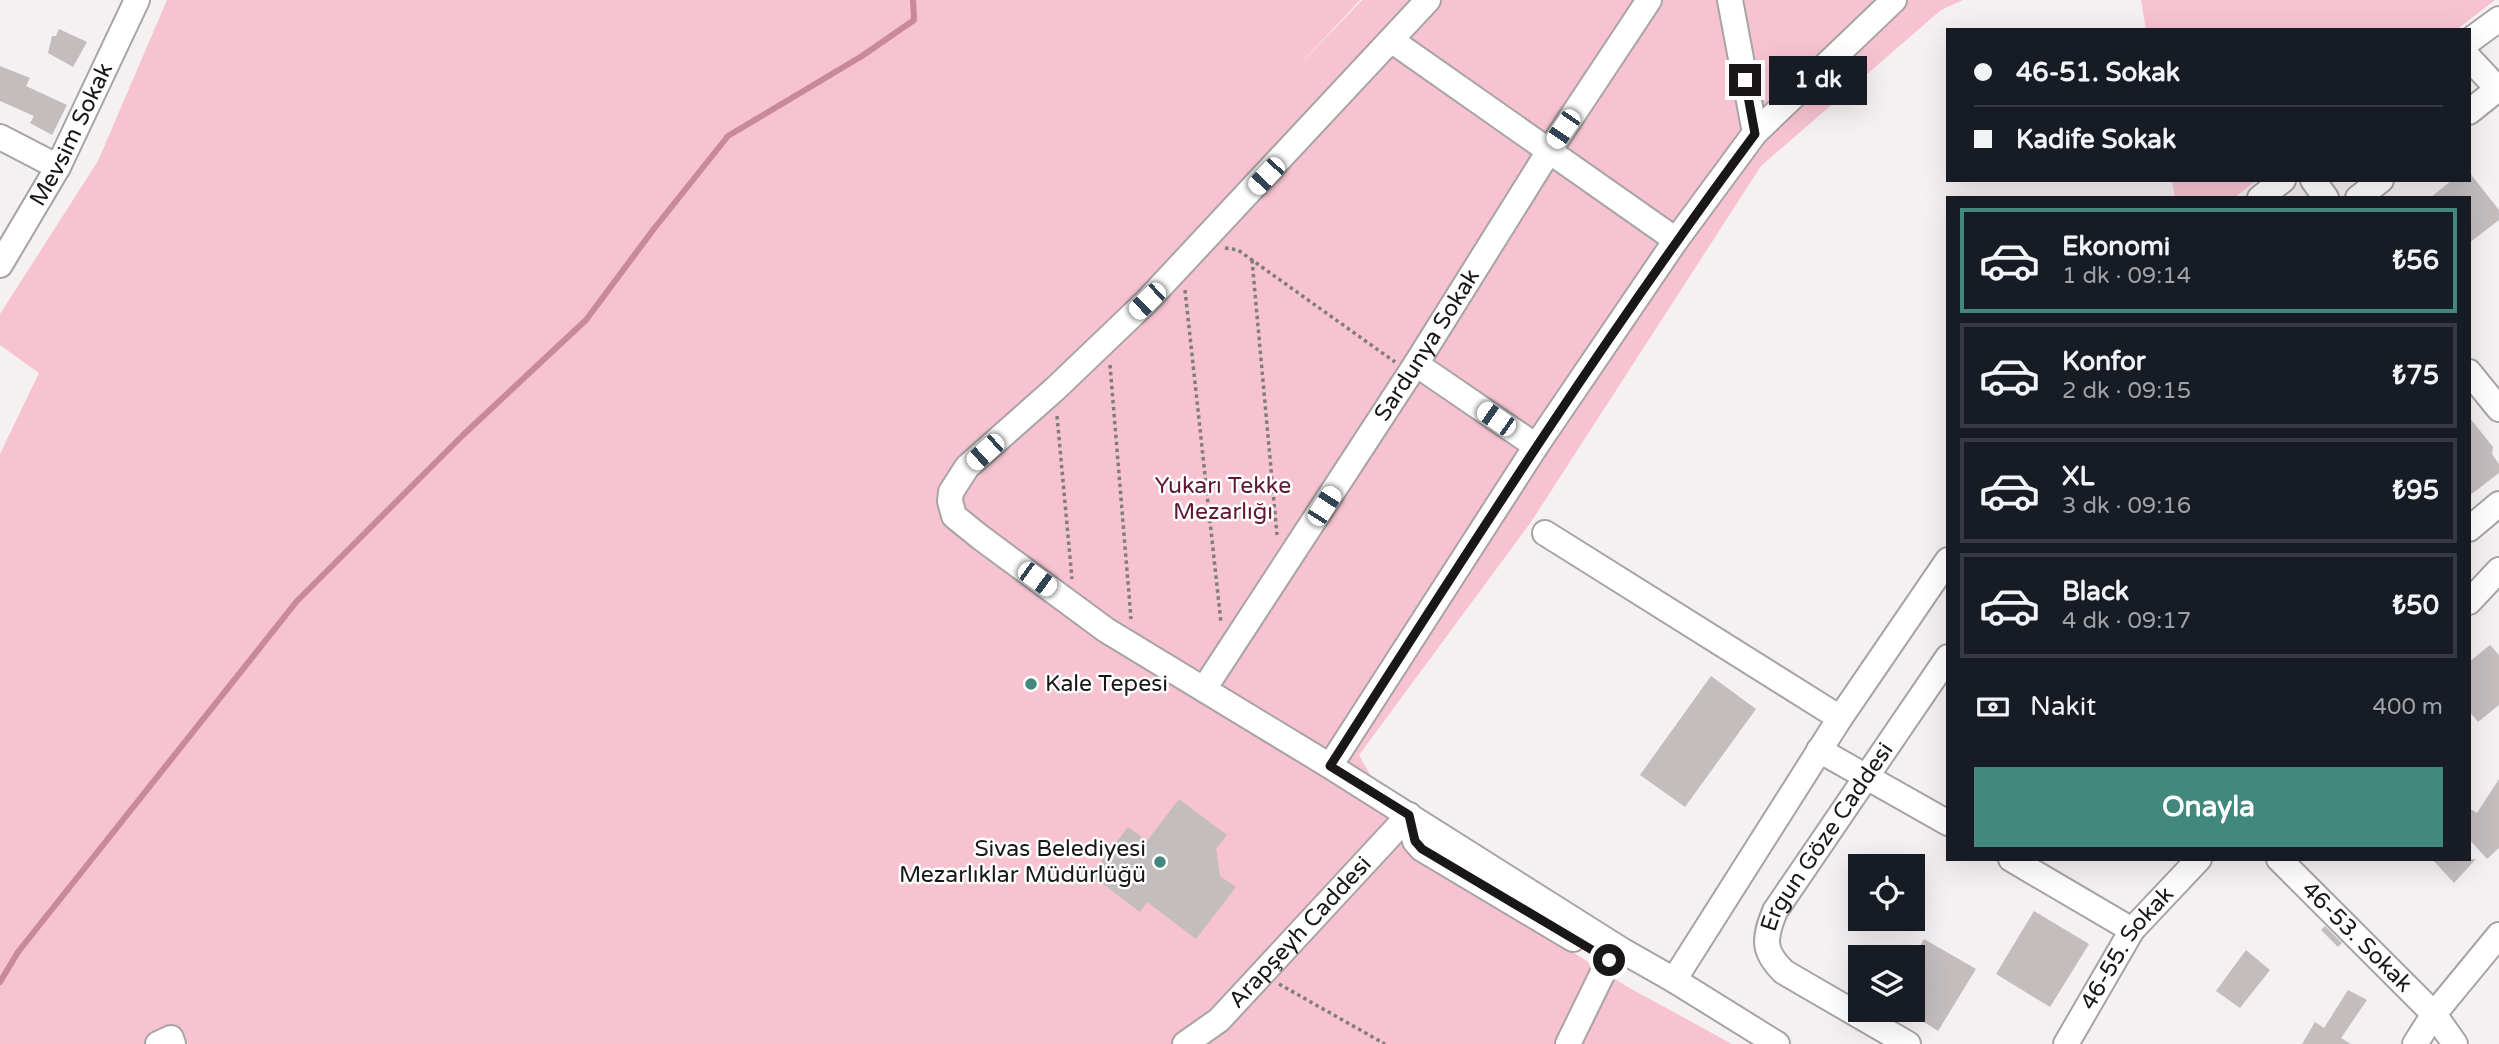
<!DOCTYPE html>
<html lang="tr">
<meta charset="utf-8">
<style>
:root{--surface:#171b24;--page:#20242c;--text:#f1f3f6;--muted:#9ea1a6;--line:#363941;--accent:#43887c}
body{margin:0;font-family:"Varela Round",sans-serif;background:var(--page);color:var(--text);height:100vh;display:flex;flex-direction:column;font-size:26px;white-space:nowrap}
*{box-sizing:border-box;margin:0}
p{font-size:23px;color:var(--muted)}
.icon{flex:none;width:38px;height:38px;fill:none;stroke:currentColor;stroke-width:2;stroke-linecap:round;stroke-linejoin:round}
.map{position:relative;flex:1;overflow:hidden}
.drawer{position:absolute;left:1946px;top:196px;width:525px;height:665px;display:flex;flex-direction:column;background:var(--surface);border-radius:0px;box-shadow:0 7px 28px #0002}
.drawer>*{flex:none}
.banner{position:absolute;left:1946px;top:28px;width:525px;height:154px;border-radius:0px;box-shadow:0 7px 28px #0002;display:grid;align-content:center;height:154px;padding:0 28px;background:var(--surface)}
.controls{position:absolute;left:1848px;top:854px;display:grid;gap:14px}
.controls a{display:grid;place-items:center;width:77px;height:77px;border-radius:0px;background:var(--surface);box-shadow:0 7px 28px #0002;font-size:35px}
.end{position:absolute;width:32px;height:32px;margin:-16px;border:9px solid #191718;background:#fff;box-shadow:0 0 0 4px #fff}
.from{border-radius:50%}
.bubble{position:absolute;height:49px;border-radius:0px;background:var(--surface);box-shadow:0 7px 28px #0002;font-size:23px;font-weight:800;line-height:49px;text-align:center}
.car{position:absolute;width:21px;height:42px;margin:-21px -10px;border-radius:9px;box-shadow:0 0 5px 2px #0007;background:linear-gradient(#fff 24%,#345 0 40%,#fff 0 76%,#345 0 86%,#fff 0)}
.banner b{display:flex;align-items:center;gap:24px;height:66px;font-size:26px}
.banner b+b{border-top:2px solid var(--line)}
.banner i{width:18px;height:18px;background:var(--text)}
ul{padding:12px 0 0;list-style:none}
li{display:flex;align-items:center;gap:21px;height:105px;margin:0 14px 10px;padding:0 14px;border:4px solid var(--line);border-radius:0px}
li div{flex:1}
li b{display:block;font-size:26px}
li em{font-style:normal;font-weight:800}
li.active{border-color:var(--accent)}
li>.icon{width:63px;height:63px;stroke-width:1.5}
.pay{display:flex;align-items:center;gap:18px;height:77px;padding:0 28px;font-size:26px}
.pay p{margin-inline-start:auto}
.button{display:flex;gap:14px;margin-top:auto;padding:14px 28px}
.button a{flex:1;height:80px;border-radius:0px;background:var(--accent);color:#fff;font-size:28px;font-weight:800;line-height:80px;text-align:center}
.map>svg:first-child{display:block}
</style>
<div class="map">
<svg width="2499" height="1044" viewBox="0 0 2499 1044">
<rect width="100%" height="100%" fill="#f5f0f1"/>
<path fill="#f7c3d0" d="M 167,0 L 1360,0 L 1293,72 L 1362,0 L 1963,0 L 1941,10 L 1761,166 L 1531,522 L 1359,755 L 1413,851 L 1626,986 L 1732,1044 L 188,1044 L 182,1028 L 145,1044 L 0,1044 L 0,454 L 39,373 L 0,345 L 0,314 L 98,161 Z
M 2141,0 L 2495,0 L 2456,30 L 2146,30 Z
M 2172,180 L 2257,180 L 2234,198 L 2175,198 Z"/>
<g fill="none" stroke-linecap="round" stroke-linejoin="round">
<path stroke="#c88a9b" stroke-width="6" d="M 0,982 L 18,952 L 297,601 L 463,435 L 586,320 L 653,230 L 728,136 L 862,56 L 914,20 L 913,0"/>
</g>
<path fill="#c3bdbe" d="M 59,29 L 87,42 L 73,67 L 48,53 L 52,36 L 56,36 Z
M 0,66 L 30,78 L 26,86 L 67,105 L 52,135 L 30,123 L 34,116 L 0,101 Z
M 2469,172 L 2499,210 L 2499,220 L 2469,243 L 2469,198 L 2430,198 L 2452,180 L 2469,180 Z
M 2469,417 L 2493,447 L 2492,454 L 2499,464 L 2499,473 L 2469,496 Z
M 2490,645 L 2499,655 L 2499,705 L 2478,722 L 2469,711 L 2469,662 Z
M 1711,676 L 1756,709 L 1685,807 L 1640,775 Z
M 2499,779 L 2499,848 L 2487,859 L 2469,839 L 2469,808 L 2477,813 Z
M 1179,799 L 1227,835 L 1216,849 L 1220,876 L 1236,887 L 1196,939 L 1147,902 L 1140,912 L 1091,875 L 1128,827 L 1147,841 Z
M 2432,859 L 2476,859 L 2454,883 Z
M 2034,911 L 2089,944 L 2050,1007 L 1996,974 Z
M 2325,926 L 2342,943 L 2338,947 L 2321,930 Z
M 1924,939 L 1976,969 L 1938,1031 L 1913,1015 L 1913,958 Z
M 2246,950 L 2270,970 L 2240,1008 L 2216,991 Z
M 2348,990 L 2367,1000 L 2341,1038 L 2351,1044 L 2302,1044 L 2315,1022 L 2324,1028 Z"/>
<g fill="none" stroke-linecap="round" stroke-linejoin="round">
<defs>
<g id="minor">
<path d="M 1428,0 L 1147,301 L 1055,389 L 967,467 L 951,492 L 950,501 L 954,516 L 980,537 L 1106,630 L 1330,766 L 1623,951 L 1674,980 L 1777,1044"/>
<path d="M 1730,0 L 1755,133"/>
<path d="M 1391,40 L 1676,240"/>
<path d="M 2469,41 L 2499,19"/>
<path d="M 2469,58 L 2499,90"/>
<path d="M 2469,112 L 2499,88"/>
<path d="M 0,137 L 58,167"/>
<path d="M 2313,180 L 2326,198"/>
<path d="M 2260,198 L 2283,180"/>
<path d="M 2358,198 L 2381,180"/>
<path id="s1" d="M 0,265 L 58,167 L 137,0"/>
<path d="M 1416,364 L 1536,446"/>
<path d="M 2469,372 L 2499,409"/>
<path d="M 2469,529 L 2499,504"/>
<path d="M 1545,533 L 1840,718"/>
<path d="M 2469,602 L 2499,570"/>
<path id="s2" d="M 1204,689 L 1416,364 L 1549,151 L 1649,0"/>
<path d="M 1819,750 L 1948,823"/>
<path d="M 1330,766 L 1536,446 L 1676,240 L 1755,133 L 1894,0"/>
<path d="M 1409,815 L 1415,841 L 1422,849 L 1573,939"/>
<path d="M 2011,859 L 2132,930"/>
<path id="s3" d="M 2279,859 L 2434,1014 L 2415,1044"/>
<path d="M 1674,980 L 1840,718 L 1948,560"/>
<path d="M 158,1044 L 171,1038 L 173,1044"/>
<path id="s4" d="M 1185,1044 L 1219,1020 L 1409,815"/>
<path d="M 1568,1044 L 1609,960"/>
<path id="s5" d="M 1908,1044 L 1784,972 C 1762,951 1764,938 1775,911 L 1948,657"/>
<path id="s6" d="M 2066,1044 L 2132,930 L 2199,859"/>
<path d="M 2455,1044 L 2434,1014 L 2499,935"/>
</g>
</defs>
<use href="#minor" stroke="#a8a3a4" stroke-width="28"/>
<path stroke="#807d7e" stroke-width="3.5" stroke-dasharray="3.5 3.5" stroke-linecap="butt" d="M 1225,248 L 1238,250 L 1395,362
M 1252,260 L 1277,535
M 1185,290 L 1221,623
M 1110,365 L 1131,619
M 1057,416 L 1072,579
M 1279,984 L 1385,1044"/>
<use href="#minor" stroke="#fff" stroke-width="24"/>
</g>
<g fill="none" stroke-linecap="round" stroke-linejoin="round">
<path stroke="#191718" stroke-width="9" d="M 1609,960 L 1422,849 L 1415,841 L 1409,815 L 1330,766 C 1467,552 1603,338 1755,134 L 1745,80"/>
</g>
<g fill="#43887c" stroke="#fff" stroke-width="2.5">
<circle cx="1031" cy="684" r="7"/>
<circle cx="1160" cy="862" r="7"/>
</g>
<g text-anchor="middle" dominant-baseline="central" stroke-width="5" stroke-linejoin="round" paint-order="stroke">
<g font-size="23" fill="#191718" stroke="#fff">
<text stroke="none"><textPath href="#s1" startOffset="149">Mevsim Sokak</textPath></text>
<text stroke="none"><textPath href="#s2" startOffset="410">Sardunya Sokak</textPath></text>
<text stroke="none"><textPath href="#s5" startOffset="301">Ergun Göze Caddesi</textPath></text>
<text stroke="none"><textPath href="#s4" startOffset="161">Arapşeyh Caddesi</textPath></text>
<text stroke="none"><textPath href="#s3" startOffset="110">46-53. Sokak</textPath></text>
<text stroke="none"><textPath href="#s6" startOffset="114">46-55. Sokak</textPath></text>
</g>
<g font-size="23" fill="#611734" stroke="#fff">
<text x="1223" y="486">Yukarı Tekke<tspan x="1223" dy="26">Mezarlığı</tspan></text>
</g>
<g font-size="23" fill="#191718" stroke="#fff" text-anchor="start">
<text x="1045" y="684">Kale Tepesi</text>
<text x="1146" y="849" text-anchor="end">Sivas Belediyesi<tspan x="1146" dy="26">Mezarlıklar Müdürlüğü</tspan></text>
</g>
</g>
</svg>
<div class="controls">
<a><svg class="icon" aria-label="locate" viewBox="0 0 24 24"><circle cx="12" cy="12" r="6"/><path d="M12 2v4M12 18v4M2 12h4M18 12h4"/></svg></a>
<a><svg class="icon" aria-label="layers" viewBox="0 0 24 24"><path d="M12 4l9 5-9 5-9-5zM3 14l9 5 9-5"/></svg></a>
</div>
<i class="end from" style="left:1609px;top:960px"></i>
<i class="end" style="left:1745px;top:80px"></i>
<div class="bubble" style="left:1769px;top:56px;width:98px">1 dk</div>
<i class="car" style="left:1563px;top:129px;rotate:214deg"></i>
<i class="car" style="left:1266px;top:176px;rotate:223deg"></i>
<i class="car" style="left:1147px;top:301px;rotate:226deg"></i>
<i class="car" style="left:1496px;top:419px;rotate:305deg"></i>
<i class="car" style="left:985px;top:452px;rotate:228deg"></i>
<i class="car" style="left:1324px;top:506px;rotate:33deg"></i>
<i class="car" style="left:1037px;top:579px;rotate:126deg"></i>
<div class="banner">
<b><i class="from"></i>46-51. Sokak</b>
<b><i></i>Kadife Sokak</b>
</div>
<section class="drawer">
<ul>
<li class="active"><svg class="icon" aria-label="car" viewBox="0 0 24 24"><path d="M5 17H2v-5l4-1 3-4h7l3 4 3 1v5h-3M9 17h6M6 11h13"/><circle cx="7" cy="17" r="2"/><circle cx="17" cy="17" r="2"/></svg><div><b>Ekonomi</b><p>1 dk · 09:14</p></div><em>₺56</em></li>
<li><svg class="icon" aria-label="car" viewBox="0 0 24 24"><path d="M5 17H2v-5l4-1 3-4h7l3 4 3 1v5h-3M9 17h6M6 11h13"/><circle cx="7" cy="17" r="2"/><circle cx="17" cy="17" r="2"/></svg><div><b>Konfor</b><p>2 dk · 09:15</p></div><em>₺75</em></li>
<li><svg class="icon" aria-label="car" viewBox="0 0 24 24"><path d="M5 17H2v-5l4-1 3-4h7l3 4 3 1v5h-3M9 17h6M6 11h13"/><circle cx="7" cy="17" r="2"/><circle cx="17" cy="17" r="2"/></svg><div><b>XL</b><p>3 dk · 09:16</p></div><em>₺95</em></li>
<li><svg class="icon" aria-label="car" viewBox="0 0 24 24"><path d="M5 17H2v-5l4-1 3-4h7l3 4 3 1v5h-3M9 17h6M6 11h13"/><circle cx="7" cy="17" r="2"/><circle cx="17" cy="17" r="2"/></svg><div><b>Black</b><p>4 dk · 09:17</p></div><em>₺50</em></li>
</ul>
<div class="pay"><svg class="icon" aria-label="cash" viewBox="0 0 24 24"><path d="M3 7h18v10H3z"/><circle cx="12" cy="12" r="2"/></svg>Nakit<p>400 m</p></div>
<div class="button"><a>Onayla</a></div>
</section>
</div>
